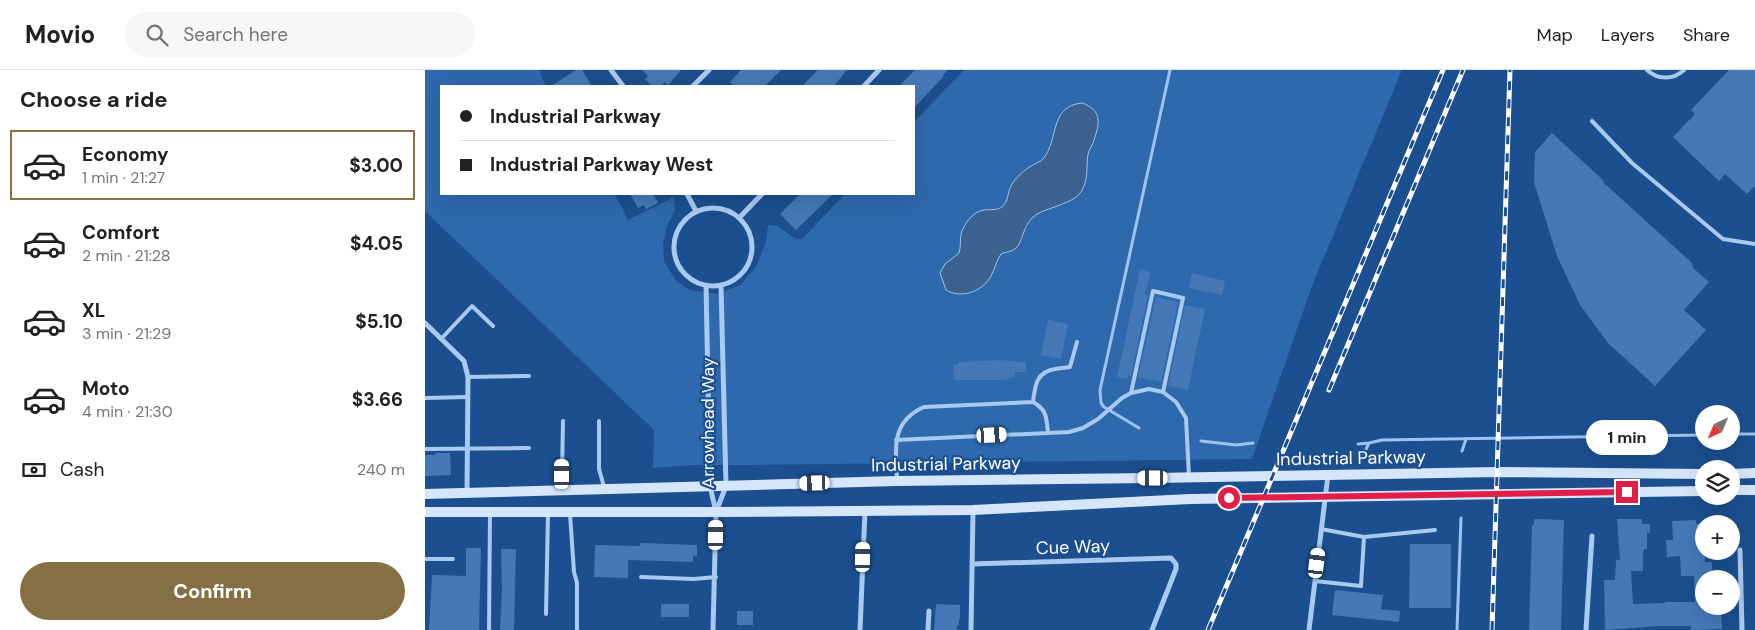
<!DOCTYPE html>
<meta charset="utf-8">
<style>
:root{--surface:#fff;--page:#f6f6f6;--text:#202124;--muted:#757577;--line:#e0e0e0;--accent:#847042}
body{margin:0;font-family:"DM Sans",sans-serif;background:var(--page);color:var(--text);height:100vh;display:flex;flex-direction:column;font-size:19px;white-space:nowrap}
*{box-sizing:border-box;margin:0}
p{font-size:16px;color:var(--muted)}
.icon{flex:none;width:28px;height:28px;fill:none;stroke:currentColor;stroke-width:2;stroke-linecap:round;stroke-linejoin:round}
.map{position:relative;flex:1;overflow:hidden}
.sheet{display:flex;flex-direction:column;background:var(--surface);width:425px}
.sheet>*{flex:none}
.banner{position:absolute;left:15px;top:15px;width:475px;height:110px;border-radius:0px;box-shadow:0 5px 20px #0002;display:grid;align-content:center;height:110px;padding:0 20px;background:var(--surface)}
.needle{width:32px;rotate:224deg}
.controls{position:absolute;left:1270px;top:335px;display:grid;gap:10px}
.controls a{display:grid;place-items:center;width:45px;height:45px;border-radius:50%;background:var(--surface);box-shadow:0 5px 20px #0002;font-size:25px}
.end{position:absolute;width:22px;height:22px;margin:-11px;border:6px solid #e11d48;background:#fff;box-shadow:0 0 0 2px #fff}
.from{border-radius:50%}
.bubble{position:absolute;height:35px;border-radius:18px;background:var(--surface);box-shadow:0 5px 20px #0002;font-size:16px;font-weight:700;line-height:35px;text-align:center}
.car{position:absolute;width:15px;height:30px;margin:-15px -8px;border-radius:6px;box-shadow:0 0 4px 1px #0007;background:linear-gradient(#fff 24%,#345 0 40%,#fff 0 76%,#345 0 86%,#fff 0)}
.banner b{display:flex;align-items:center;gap:18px;height:48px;font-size:19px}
.banner b+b{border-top:1px solid var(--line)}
.banner i{width:12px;height:12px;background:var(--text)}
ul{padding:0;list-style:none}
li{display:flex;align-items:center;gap:15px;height:70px;margin:0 10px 8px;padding:0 10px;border:2px solid transparent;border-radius:0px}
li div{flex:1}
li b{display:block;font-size:19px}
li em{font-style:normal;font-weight:700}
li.on{border-color:var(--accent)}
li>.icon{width:45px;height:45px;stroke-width:1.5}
h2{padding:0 20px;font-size:22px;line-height:60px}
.pay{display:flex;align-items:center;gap:12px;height:55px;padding:0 20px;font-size:19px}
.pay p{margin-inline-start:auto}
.primary-button{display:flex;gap:10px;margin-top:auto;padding:10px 20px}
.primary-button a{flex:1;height:58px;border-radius:30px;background:var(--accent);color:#fff;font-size:20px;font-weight:700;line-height:58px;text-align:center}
header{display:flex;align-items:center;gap:30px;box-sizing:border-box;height:70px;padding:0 25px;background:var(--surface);border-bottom:1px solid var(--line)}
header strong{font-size:24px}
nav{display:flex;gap:28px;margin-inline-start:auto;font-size:18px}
.search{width:350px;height:45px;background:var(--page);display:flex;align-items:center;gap:12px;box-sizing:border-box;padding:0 18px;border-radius:28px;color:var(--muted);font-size:19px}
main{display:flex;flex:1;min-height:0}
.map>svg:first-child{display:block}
</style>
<header>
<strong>Movio</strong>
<div class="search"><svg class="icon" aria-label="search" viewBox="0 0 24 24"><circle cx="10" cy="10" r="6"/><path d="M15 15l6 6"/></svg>Search here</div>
<nav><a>Map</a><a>Layers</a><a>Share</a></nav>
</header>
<main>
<section class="sheet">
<h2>Choose a ride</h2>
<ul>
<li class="on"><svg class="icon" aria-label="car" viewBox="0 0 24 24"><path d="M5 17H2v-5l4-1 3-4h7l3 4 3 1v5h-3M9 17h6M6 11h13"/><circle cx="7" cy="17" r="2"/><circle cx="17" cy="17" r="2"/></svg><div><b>Economy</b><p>1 min · 21:27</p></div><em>$3.00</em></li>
<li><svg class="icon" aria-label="car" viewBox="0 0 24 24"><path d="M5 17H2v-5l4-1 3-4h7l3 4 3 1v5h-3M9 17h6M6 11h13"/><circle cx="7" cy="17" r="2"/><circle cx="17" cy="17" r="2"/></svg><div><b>Comfort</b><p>2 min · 21:28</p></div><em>$4.05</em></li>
<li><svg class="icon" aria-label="car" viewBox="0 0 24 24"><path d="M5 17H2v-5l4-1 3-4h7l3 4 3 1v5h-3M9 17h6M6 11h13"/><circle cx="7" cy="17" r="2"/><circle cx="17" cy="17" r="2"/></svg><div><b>XL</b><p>3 min · 21:29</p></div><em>$5.10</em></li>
<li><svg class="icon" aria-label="car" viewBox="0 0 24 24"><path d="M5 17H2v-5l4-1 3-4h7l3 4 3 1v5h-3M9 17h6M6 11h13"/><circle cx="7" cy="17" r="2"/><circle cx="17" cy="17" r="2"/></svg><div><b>Moto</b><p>4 min · 21:30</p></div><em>$3.66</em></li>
</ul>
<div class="pay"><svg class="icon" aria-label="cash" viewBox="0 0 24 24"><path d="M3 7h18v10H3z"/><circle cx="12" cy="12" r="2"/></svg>Cash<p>240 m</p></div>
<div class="primary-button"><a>Confirm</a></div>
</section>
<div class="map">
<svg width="1330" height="560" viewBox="0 0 1330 560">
<rect width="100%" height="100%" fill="#1b4f8f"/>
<path fill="#2e69ad" d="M 0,0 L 114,0 L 121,16 L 16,16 L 16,124 L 190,124 L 203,150 L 249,127 L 250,140 L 242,156 L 238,174 L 239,191 L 251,211 L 265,220 L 293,224 L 315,215 L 331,197 L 341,172 L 343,155 L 352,156 L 371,169 L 377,169 L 420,124 L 489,124 L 489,52 L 539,0 L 977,0 L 887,216 L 827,389 L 311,395 L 269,395 L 228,398 L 229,360 L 0,141 Z"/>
<path fill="#3c6290" stroke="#9cc4f0" d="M 657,33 C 677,40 675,53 669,70 C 668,75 664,79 663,84 C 661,96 664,110 656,122 C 649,133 625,137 612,144 C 597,153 598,174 590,179 C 586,182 580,182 576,184 C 571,191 570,199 566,206 C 557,222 536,229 521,220 L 515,203 L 520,194 L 534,183 C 536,177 535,170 536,164 C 539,154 548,141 559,140 C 565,139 571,141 577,137 C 584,131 582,123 586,116 C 590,108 600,99 608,95 C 611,93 615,92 618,89 C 634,70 624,36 657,33 Z"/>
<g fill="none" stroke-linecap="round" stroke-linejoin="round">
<path stroke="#9cc4f0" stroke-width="3" d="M 714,358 L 679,337 L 676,333 L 675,320 L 745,0
M 1306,364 L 1330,364
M 776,371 L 811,375 L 828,373
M 933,374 L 944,373
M 1037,381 L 1041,369
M 936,390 L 944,373 L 957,370 L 1279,365
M 1032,560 L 1036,448"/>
</g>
<path fill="#4478b7" d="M 151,0 L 157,0 L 167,16 L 126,16 Z
M 217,0 L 256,0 L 243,15 L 240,12 L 236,16 L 227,16 L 220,9 L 223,6 Z
M 316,0 L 356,0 L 340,16 L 309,16 L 305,12 Z
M 393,0 L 422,0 L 409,16 L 377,16 Z
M 490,0 L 523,0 L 518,5 L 519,6 L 489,38 L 489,16 L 474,16 Z
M 1304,0 L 1330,0 L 1330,116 L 1322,124 L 1300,104 L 1294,111 L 1248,67 L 1270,44 L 1266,40 Z
M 1127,63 L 1178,110 L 1179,113 L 1267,193 L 1268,198 L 1284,212 L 1259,240 L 1281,260 L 1230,316 L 1183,273 L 1155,235 L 1132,186 L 1109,112 L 1110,82 Z
M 205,124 L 228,124 L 233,133 L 221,139 L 219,135 L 213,138 Z
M 375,124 L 408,124 L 371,160 L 355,144 Z
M 715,199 L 725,202 L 720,224 L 723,225 L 706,306 L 703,305 L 702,309 L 692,307 Z
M 767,203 L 800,211 L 797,225 L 764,218 Z
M 731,227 L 753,232 L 753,233 L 736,312 L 713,307 Z
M 760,235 L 780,239 L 763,320 L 743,316 Z
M 623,250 L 643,254 L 636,289 L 616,285 Z
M 581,290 L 581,291 L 601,292 L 601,302 L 590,302 L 590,307 L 582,308 L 582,310 L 529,310 L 528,295 L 534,294 L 534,292 Z
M 10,383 L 25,383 L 26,405 L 0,406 L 0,385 L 10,385 Z
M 1109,449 L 1139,450 L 1136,560 L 1104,560 L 1107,455 L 1109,455 Z
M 1192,449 L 1217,449 L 1217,454 L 1225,454 L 1225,463 L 1222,463 L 1222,479 L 1219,479 L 1218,482 L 1218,501 L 1206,501 L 1208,534 L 1240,533 L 1240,532 L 1270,532 L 1269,506 L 1256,506 L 1255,486 L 1242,487 L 1241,470 L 1248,470 L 1247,451 L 1271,450 L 1271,454 L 1279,453 L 1280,492 L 1287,492 L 1287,505 L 1285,505 L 1285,509 L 1279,509 L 1279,536 L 1296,536 L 1297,559 L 1266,560 L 1266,556 L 1234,556 L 1180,560 L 1179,510 L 1190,510 L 1191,490 L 1195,490 Z
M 215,473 L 272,475 L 272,486 L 268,486 L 268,492 L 203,490 L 203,508 L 169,507 L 170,475 L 215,476 Z
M 985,474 L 1026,474 L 1026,538 L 984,538 Z
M 41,478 L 56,478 L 54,560 L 4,560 L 7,505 L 41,506 Z
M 76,479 L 91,479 L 89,560 L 75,560 L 77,518 Z
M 910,520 L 958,525 L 956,539 L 975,541 L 974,552 L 907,545 Z
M 236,534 L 264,534 L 264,547 L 236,547 Z
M 511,534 L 535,535 L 535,549 L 534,549 L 534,555 L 532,555 L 532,560 L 509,560 Z
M 312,541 L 328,541 L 328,555 L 312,555 Z"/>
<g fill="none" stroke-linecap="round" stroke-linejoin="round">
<path stroke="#a9c9ee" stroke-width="4" d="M 1222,0 C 1233,10 1248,10 1259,0
M 1167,51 L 1207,93 L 1298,169 L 1330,174
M 16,269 L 47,236 L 68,256
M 43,307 L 104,306
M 706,323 L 728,221 L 758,228 L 738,322
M 0,328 L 43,327
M 608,332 C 610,316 611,302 630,299 C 635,298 640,298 645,297 L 652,272
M 138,351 L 137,404 L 139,418
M 174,351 L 174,399 L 179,417
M 471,370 L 644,362 L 658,358 L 673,349 L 697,328 L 706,323 L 724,319 L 738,322 L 751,332 L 761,348 L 764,407
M 0,379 L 104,378
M 472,411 C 471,379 465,352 499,337 L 608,332 C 622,340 621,347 623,362
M 145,444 L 149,502 L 152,513 L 152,560
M 896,459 L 939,467 L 1010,460
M 0,489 L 28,489
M 216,507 L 269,509 L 291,507
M 890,511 L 936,516 L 939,467
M 121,544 L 123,444
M 64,560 L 65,442"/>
<path stroke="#a9c9ee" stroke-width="5" d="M 186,0 L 198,16
M 268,16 L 284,0
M 439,16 L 454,0
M 262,124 L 271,141
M249 177a39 39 0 1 1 78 0a39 39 0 1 1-78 0Z
M 314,148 L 337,124
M 281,215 L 285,416 L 291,442 L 288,560
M 0,253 L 39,291 L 43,307 L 42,423
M 291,442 L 301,416 L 296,215
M 1315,480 L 1317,560
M 547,494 L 746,488 L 751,494 L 751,499 L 727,560
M 435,560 L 440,441
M 503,560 L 504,541
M 546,560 L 548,440
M 884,560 L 903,405
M 1161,560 L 1167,466"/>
<path stroke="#d6e6fa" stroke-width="10" d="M 1306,404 L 1330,403
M 1306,420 L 1330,420
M 0,424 L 472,411 L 728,408 L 1073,402 L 1279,404
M 0,442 L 291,442 L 548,440 L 765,429 L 1279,421"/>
<defs>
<path id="rail" d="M 904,320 L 1038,0
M 783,560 L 1018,0
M 1067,560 L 1085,0"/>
</defs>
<use href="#rail" stroke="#fff" stroke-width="5"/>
<use href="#rail" stroke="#1b4f8f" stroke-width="3" stroke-dasharray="9" stroke-linecap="butt"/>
</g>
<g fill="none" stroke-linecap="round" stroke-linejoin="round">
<path stroke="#e11d48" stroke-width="6" d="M 804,428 L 1202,422"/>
</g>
<g text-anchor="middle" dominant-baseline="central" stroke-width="4.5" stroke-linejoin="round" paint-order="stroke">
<g font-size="18" fill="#fff" stroke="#1b4f8f">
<text transform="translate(283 353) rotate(-90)">Arrowhead Way</text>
<text transform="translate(926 388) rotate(-1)">Industrial Parkway</text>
<text transform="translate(521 394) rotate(-1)">Industrial Parkway</text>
<text transform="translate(648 477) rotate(-2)">Cue Way</text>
</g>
</g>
</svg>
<div class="controls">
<a><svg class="needle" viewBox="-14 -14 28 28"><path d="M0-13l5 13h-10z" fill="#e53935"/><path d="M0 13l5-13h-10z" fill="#757577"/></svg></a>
<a><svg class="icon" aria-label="layers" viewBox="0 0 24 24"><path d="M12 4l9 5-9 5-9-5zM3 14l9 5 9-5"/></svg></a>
<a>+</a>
<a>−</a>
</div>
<i class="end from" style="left:804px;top:428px"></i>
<i class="end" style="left:1202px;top:422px"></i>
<div class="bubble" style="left:1161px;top:350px;width:82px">1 min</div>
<i class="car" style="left:567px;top:365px;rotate:87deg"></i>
<i class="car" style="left:137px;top:404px;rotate:0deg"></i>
<i class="car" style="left:728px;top:408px;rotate:270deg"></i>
<i class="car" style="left:390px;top:413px;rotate:268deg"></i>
<i class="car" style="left:291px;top:465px;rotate:1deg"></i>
<i class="car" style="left:438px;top:487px;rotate:1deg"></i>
<i class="car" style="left:892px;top:493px;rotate:7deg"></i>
<div class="banner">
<b><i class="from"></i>Industrial Parkway</b>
<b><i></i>Industrial Parkway West</b>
</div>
</div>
</main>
